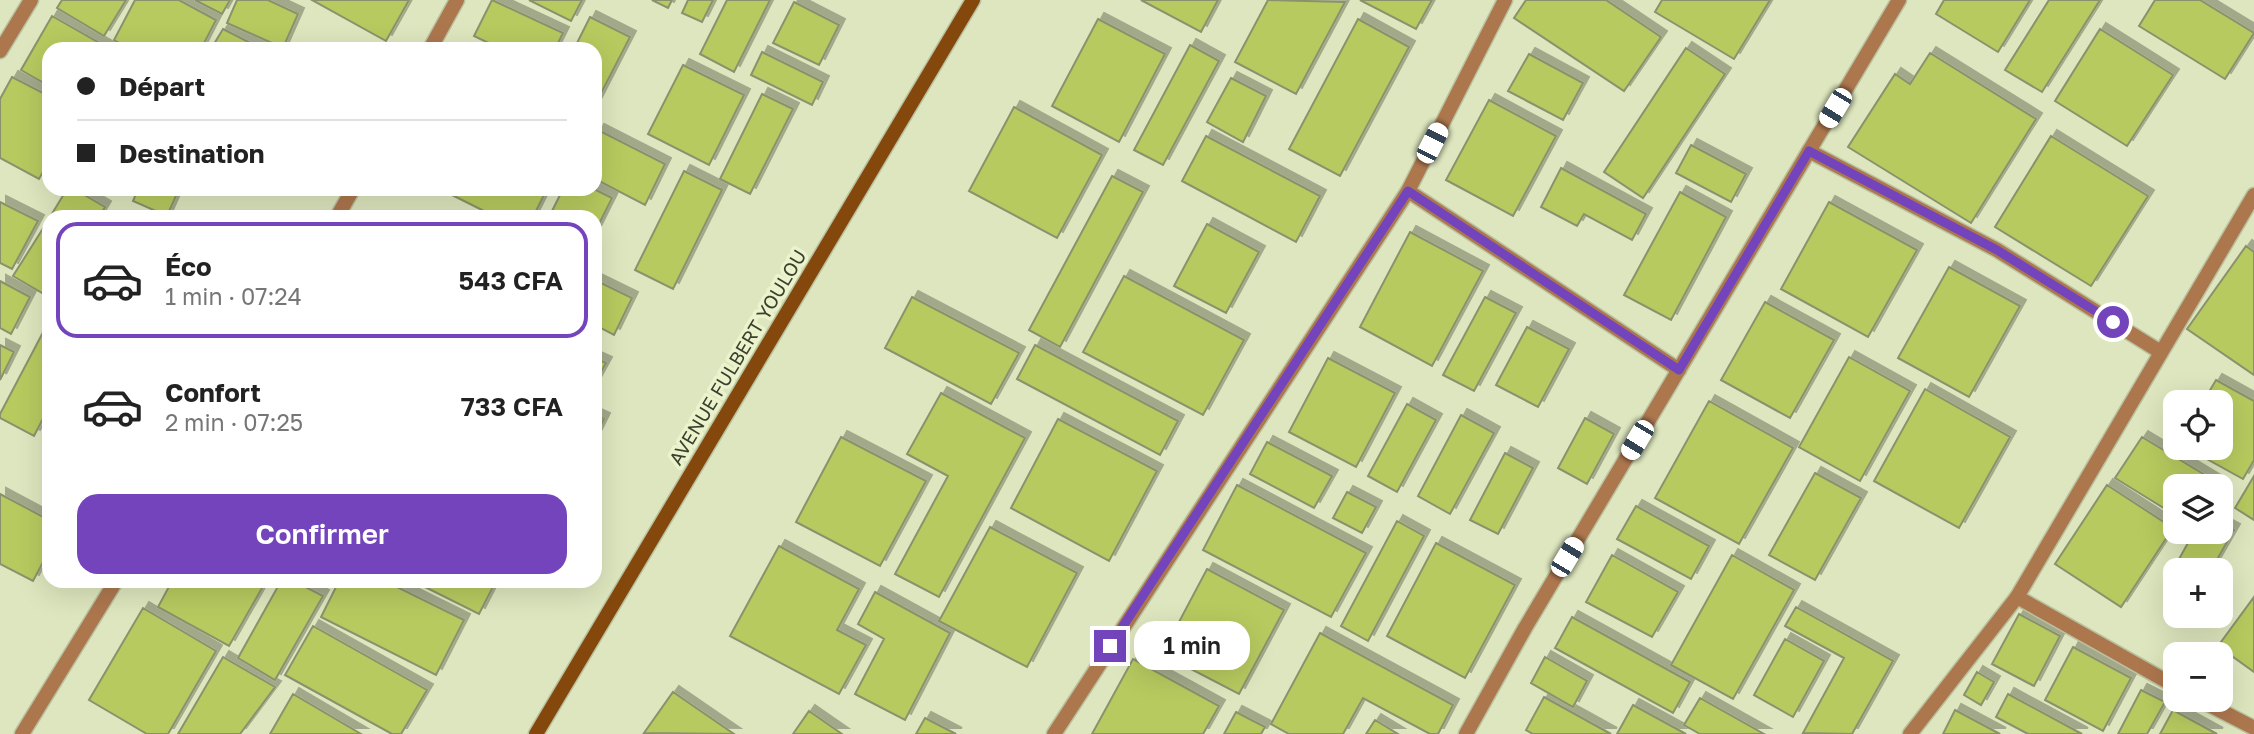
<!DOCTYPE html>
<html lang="fr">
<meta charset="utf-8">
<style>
:root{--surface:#fff;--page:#f6f6f6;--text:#222;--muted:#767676;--line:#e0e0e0;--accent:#7344bc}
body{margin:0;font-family:"Golos Text",sans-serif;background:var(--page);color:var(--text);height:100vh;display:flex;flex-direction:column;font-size:26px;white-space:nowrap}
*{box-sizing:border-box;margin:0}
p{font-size:23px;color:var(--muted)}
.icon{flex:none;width:38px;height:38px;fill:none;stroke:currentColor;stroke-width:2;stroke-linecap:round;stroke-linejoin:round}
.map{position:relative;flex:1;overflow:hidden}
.sheet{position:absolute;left:42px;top:210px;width:560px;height:378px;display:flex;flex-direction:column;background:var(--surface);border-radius:21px;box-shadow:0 7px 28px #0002}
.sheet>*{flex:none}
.hud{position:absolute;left:42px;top:42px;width:560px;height:154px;border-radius:21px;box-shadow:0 7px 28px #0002;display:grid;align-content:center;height:154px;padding:0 35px;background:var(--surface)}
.tools{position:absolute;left:2163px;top:390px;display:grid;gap:14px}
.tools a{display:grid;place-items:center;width:70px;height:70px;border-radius:14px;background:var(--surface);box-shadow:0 7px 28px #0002;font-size:35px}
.end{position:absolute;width:32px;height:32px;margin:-16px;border:9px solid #7344bc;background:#fff;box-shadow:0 0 0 4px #fff}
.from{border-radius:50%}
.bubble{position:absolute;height:49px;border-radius:21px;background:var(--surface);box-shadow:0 7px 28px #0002;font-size:23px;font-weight:600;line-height:49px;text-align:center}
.car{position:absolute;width:21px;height:42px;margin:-21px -10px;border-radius:9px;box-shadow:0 0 5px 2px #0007;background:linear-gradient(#fff 24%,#345 0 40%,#fff 0 76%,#345 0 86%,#fff 0)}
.hud b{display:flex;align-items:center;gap:24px;height:66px;font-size:26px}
.hud b+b{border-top:2px solid var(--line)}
.hud i{width:18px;height:18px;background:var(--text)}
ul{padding:12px 0 0;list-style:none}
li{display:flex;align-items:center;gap:21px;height:116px;margin:0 14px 10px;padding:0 21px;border:4px solid transparent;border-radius:21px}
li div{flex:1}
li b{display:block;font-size:26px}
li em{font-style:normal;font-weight:600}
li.active{border-color:var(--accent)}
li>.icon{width:63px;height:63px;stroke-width:1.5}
.action{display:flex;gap:14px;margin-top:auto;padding:14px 35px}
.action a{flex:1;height:80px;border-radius:21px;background:var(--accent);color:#fff;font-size:28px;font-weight:600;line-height:80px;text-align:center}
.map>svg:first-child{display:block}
</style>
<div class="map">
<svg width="2254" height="734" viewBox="0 0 2254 734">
<defs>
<filter id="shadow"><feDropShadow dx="6" dy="-6" stdDeviation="0" flood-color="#0004"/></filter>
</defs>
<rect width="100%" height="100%" fill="#dde6be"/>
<path fill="#b7ca5e" stroke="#8a926d" stroke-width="2" filter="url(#shadow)" d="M 62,0 L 126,0 L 104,36 L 57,8 Z
M 135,0 L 179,0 L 216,20 L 201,49 L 130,49 L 114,40 Z
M 195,0 L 230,0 L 222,14 Z
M 237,0 L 268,0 L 298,14 L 283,48 L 227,23 Z
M 312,0 L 409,0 L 386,41 Z
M 492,0 L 563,33 L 555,49 L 501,49 L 474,36 Z
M 529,0 L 582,0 L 571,21 Z
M 652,0 L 672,0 L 668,8 Z
M 688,0 L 713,0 L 702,22 L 682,13 Z
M 727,0 L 770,0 L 734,72 L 700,54 Z
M 1141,0 L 1218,0 L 1201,32 Z
M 1268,0 L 1345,2 L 1296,94 L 1235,62 Z
M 1360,0 L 1432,0 L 1416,29 Z
M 1526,0 L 1606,0 L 1661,37 L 1624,91 L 1514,18 Z
M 1662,0 L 1770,0 L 1734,59 L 1655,12 Z
M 1944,0 L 2030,0 L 1998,52 L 1936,14 Z
M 2049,0 L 2100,0 L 2042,92 L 2005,70 Z
M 2155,0 L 2200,0 L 2254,33 L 2225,79 L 2139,26 Z
M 794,2 L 839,25 L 819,65 L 773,43 Z
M 52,16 L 110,49 L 49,49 L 49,86 L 21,70 Z
M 590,17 L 630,37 L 595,105 L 595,49 L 574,49 Z
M 1098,19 L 1165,54 L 1119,142 L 1052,106 Z
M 1358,19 L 1409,47 L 1340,176 L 1289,149 Z
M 223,29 L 262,49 L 211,49 Z
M 2100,29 L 2173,75 L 2127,146 L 2055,101 Z
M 1190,45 L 1219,61 L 1163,165 L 1134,150 Z
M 1686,48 L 1725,74 L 1643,198 L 1604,172 Z
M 762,52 L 823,82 L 812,105 L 751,75 Z
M 1930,53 L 2036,119 L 1971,223 L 1848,147 L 1895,74 L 1910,84 Z
M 1529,54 L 1583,83 L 1563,120 L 1508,91 Z
M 683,65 L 744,95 L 709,165 L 648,134 Z
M 12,77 L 49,96 L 49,161 L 39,179 L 0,158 L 0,99 Z
M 1231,78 L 1266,96 L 1243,142 L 1207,122 Z
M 762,94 L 793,109 L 750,194 L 720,179 Z
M 1489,100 L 1556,136 L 1513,216 L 1446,180 Z
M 1014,107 L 1102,155 L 1057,238 L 969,191 Z
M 598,130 L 665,164 L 645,205 L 595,179 L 595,137 Z
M 1206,136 L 1320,196 L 1296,242 L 1182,181 Z
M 2051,136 L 2148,196 L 2091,286 L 1995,227 Z
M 1691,145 L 1746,174 L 1731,202 L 1676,173 Z
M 1561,168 L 1646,214 L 1632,240 L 1584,214 L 1577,226 L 1541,207 Z
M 684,171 L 722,190 L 673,289 L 635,270 Z
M 1112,176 L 1143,192 L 1060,347 L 1029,330 Z
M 67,189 L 74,189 L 105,207 L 99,217 L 50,217 Z
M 138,189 L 179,189 L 167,216 L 133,201 Z
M 440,189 L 547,189 L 533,217 L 496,217 Z
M 563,189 L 594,189 L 612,198 L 595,232 L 595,217 L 549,217 Z
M 1680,192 L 1726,217 L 1671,320 L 1624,295 Z
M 0,202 L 38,221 L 12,269 L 0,263 Z
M 1829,202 L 1917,250 L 1868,337 L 1781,289 Z
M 49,219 L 49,297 L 13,276 Z
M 1207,224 L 1259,252 L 1226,313 L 1174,286 Z
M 1410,232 L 1483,271 L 1432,366 L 1360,327 Z
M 2246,246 L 2254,252 L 2254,375 L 2187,329 Z
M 1949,267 L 2020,306 L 1969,397 L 1898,358 Z
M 1124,276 L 1244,340 L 1203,415 L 1083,352 Z
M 595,280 L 632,298 L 614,335 L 595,325 Z
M 0,281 L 30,297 L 11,334 L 0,328 Z
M 912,297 L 1019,353 L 991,404 L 885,348 Z
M 1485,297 L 1516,313 L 1474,391 L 1443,375 Z
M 1765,302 L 1834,340 L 1790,418 L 1721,380 Z
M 49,321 L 49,407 L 34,436 L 0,418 L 0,414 Z
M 1527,327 L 1569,349 L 1538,407 L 1496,385 Z
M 0,345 L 14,352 L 0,380 Z
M 1035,345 L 1178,421 L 1160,455 L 1017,379 Z
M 1849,357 L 1910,391 L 1860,481 L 1799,447 Z
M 595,358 L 606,363 L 595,383 Z
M 1328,358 L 1395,393 L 1356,467 L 1289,432 Z
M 2216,380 L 2254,401 L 2254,460 L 2243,479 L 2187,448 L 2221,448 L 2221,402 L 2203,402 Z
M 1925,389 L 2010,437 L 1959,528 L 1874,481 Z
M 941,393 L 1025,438 L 939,597 L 895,574 L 948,476 L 907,454 Z
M 1709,401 L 1793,448 L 1739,544 L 1655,498 Z
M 1407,404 L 1436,420 L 1397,492 L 1368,476 Z
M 595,415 L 604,419 L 595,437 Z
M 1461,415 L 1494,433 L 1450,514 L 1418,496 Z
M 1585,418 L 1614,434 L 1587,484 L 1558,468 Z
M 1058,419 L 1157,471 L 1109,561 L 1011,508 Z
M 841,437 L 926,481 L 880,566 L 796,522 Z
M 2142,437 L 2215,481 L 2212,486 L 2175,486 L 2175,515 L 2115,478 Z
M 1267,442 L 1332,476 L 1314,508 L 1250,474 Z
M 1505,453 L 1533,468 L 1498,534 L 1470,520 Z
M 1815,473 L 1861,498 L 1815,580 L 1769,555 Z
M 2254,476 L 2254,520 L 2235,508 Z
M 1237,485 L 1366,553 L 1331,617 L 1203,550 Z
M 2107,485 L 2173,528 L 2121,607 L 2055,564 Z
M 1347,492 L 1376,507 L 1362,533 L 1333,518 Z
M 0,494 L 49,520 L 49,551 L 33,581 L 0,564 Z
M 1636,506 L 1709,546 L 1691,579 L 1617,539 Z
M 1397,521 L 1424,536 L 1368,641 L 1341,626 Z
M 2221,523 L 2234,530 L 2211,570 L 2175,570 L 2175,584 L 2168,579 L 2194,532 L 2221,532 Z
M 990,527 L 1077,573 L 1027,667 L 939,621 Z
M 1436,543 L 1515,585 L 1465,678 L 1387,636 Z
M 779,546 L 859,589 L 837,630 L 866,645 L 839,694 L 730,636 Z
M 1612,555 L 1678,592 L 1652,637 L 1586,602 Z
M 1732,555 L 1794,590 L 1733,699 L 1671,665 Z
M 1207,569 L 1284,610 L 1239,694 L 1162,654 Z
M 172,581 L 266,581 L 229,646 L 158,607 Z
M 281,581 L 294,581 L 323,596 L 275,680 L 238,658 Z
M 339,581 L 385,581 L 464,620 L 436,675 L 321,617 Z
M 413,581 L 496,581 L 479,614 Z
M 875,592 L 950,633 L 905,720 L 855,694 L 884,639 L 858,624 Z
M 2254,597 L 2254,672 L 2218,646 Z
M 1796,607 L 1893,661 L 1852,734 L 1803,733 L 1844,658 L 1785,626 Z
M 143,608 L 216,651 L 168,734 L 147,734 L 89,700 Z
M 2019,614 L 2060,636 L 2034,686 L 1992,664 Z
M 1572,617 L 1690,682 L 1673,713 L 1555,648 Z
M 313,626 L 427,690 L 401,734 L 392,734 L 285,675 Z
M 1320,633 L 1453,705 L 1438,734 L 1430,734 L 1363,698 L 1343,734 L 1289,734 L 1271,724 Z
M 1785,639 L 1824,661 L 1793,717 L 1754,695 Z
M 2073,647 L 2131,678 L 2103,731 L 2045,700 Z
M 223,657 L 275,687 L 240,734 L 178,734 Z
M 1545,657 L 1587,681 L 1573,707 L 1531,683 Z
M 1133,659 L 1219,706 L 1203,734 L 1092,734 Z
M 1977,672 L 1994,682 L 1981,705 L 1964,695 Z
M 2141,690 L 2165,702 L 2147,734 L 2118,734 Z
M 673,692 L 734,734 L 644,733 Z
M 293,694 L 361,734 L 270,734 Z
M 2008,694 L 2082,734 L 2028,734 L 1996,717 Z
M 1544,697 L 1611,734 L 1533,734 L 1526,730 Z
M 1700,698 L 1764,734 L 1700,734 L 1684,725 Z
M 1633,705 L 1686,734 L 1617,734 Z
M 1955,710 L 2000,734 L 1943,734 Z
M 2173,710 L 2217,734 L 2160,734 Z
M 809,711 L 842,734 L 793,734 Z
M 1236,712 L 1265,727 L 1261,734 L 1224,734 Z
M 925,718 L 956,734 L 916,734 Z
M 1375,720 L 1398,734 L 1366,734 Z"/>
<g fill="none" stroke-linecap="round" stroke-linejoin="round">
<defs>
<path id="service" d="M 1809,151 L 1997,250 L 2159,351
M 1408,191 L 1679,370
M 2017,597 L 2175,686
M 2200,700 L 2254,728"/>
<path id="minor" d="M 430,49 L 457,0
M 0,51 L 31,0
M 337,217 L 353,189
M 22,734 L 116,581
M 1054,734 L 1408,191 L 1505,0
M 1466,734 L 1525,628 L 1899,0
M 1910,734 L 2017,597 L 2254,195"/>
<path id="secondary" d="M 536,734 L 973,0"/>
</defs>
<use href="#service" stroke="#b9c19f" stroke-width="17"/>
<use href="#minor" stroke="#b9c19f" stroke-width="17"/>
<use href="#secondary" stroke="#b9c19f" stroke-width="17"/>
<use href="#service" stroke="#ad774e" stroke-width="14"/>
<use href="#minor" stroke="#ad774e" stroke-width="14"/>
<use href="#secondary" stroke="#85480c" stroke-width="14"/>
</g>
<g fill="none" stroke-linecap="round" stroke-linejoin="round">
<path stroke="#7344bc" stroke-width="9" d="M 1110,646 L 1408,191 L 1679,370 L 1809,151 L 1997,250 L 2113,322"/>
</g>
<g text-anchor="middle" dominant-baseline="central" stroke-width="7" stroke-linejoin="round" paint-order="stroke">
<g font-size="19" fill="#3b3f2f" stroke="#eaf3cb">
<text transform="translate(737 357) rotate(-59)">AVENUE FULBERT YOULOU</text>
</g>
</g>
</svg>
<div class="tools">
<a><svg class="icon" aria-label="locate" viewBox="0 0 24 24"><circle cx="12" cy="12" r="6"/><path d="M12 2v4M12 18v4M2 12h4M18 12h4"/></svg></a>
<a><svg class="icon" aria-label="layers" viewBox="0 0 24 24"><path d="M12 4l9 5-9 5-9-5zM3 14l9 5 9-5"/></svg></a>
<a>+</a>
<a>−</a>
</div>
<i class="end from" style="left:2113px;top:322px"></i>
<i class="end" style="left:1110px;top:646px"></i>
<div class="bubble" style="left:1134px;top:621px;width:116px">1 min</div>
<i class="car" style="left:1835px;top:108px;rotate:211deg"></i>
<i class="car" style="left:1432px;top:143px;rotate:27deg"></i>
<i class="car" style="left:1637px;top:440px;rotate:211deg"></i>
<i class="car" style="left:1567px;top:557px;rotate:31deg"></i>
<div class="hud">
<b><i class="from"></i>Départ</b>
<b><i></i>Destination</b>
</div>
<section class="sheet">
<ul>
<li class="active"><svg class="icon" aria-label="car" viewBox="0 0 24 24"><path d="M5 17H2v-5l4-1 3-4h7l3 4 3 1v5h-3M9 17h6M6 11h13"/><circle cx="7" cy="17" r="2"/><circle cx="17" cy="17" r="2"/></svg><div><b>Éco</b><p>1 min · 07:24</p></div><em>543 CFA</em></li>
<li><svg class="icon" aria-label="car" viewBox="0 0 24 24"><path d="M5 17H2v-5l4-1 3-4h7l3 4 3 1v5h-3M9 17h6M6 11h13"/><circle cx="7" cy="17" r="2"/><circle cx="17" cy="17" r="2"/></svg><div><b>Confort</b><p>2 min · 07:25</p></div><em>733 CFA</em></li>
</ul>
<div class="action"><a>Confirmer</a></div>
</section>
</div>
